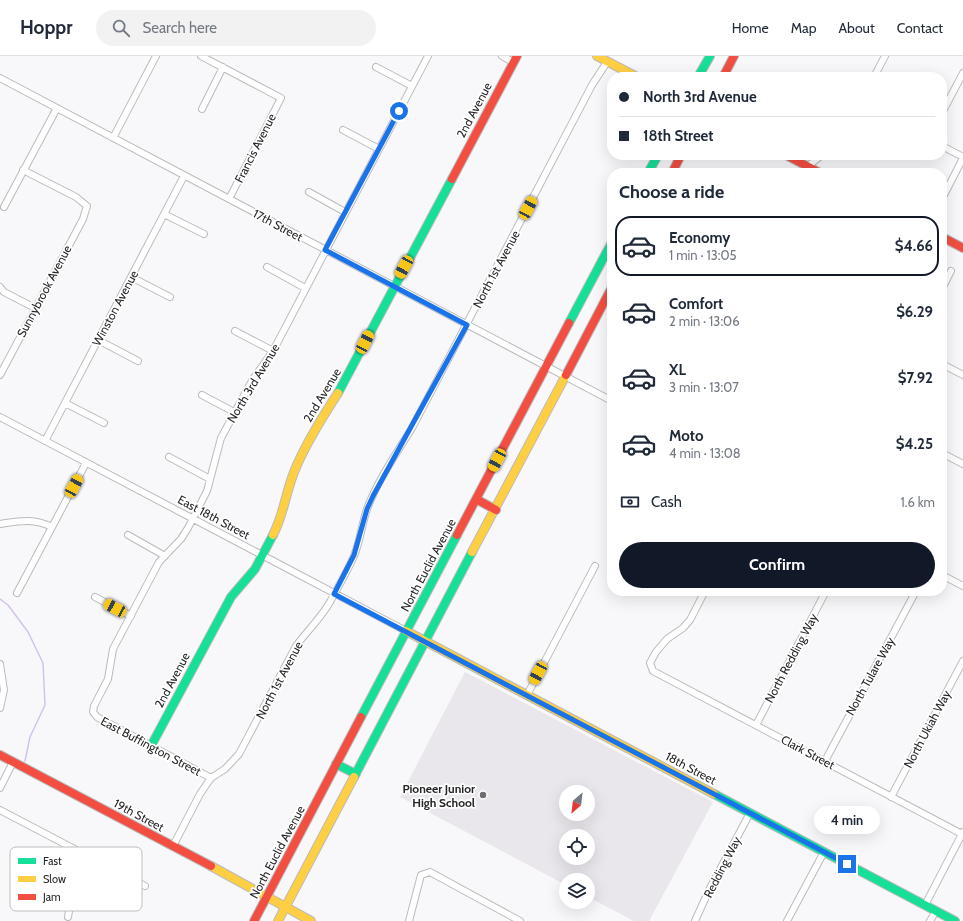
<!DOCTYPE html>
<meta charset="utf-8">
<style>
:root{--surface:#fff;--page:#f2f2f3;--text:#1f2937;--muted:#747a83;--line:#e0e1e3;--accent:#111827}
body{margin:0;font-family:Cabin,sans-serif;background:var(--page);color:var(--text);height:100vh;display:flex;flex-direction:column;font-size:15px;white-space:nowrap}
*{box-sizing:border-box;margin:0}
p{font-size:13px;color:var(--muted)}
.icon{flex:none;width:22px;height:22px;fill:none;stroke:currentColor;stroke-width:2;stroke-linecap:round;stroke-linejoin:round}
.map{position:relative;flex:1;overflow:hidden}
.side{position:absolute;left:607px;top:112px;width:340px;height:428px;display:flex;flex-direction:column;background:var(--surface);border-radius:16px;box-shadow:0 4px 16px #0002}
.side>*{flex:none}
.guide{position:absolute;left:607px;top:16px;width:340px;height:88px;border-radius:16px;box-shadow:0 4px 16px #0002;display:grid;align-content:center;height:88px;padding:0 12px;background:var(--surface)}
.needle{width:26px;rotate:208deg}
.controls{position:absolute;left:559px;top:729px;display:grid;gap:8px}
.controls a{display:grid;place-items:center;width:36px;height:36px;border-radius:50%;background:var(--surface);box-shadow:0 4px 16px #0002;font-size:20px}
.end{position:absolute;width:18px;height:18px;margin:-9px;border:5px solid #1a73e8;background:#fff;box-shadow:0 0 0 2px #fff}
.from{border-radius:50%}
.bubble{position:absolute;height:28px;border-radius:14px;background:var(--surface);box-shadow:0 4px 16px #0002;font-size:13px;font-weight:700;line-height:28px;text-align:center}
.car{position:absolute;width:12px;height:24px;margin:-12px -6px;border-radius:5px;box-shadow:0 0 3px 1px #0007;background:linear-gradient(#f5c518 24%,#345 0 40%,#f5c518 0 76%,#345 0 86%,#f5c518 0)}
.guide b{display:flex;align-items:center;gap:14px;height:38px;font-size:15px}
.guide b+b{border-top:1px solid var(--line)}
.guide i{width:10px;height:10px;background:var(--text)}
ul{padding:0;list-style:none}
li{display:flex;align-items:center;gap:12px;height:60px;margin:0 8px 6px;padding:0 4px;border:2px solid transparent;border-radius:16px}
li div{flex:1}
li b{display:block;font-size:15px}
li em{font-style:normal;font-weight:700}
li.selected{border-color:var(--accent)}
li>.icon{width:36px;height:36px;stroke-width:1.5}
h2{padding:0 12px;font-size:18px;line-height:48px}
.pay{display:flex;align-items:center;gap:10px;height:44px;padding:0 12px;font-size:15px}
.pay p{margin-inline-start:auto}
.action{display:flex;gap:8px;margin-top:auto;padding:8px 12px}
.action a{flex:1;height:46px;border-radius:24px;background:var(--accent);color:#fff;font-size:16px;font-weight:700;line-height:46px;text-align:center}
header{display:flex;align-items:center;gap:24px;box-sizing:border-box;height:56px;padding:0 20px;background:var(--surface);border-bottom:1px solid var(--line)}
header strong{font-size:19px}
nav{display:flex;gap:22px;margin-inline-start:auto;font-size:14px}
.search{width:280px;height:36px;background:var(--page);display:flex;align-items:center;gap:10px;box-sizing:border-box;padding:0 14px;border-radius:22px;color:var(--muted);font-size:15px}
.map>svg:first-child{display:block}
</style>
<header>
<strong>Hoppr</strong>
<div class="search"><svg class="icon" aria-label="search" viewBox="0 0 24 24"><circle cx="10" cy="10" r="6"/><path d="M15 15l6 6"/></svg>Search here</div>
<nav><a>Home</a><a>Map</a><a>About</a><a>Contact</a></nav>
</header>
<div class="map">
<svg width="963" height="865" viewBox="0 0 963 865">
<rect width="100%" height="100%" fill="#f8f7fa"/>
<path fill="#e9e6ec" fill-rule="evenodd" d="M 465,616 L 713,746 L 649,865 L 634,865 L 588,841 L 588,824 L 566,824 L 566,829 L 400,741 ZM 566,736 L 588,736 L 588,758 L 566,758 ZM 566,780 L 588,780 L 588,802 L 566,802 Z"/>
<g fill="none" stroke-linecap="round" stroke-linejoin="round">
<path stroke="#d2c3ed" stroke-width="1.5" d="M 0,543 L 8,549 L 28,576 L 43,607 L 45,649 L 30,681 L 25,705"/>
<defs>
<path id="street" d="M 201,0 L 281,42 L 229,143
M 502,0 L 513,6
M 376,11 L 412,30
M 874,21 L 885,0
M 0,22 L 612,345
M 202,53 L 223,11
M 942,57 L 963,17
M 343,74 L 379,93
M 113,82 L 156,0
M 942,90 L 963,101
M 804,117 L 808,110 L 822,99
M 309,136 L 345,156
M 942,143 L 963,102
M 4,151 L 57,52
M 164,158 L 204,178
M 267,211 L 305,232
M 131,221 L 170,241
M 0,231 L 4,236 L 35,252
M 942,233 L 951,215
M 235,275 L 273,295
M 98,284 L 138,305
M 942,308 L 963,319
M 0,319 L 83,163 L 87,150 L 76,141 L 23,114
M 202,339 L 234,356
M 65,347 L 104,367
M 0,361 L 406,575
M 45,385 L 184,120
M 942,397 L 963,408
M 169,401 L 210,423
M 0,468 C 20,465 33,462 52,471
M 128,479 L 165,500
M 611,480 L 612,478
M 942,519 L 963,530
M 705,535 L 690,564 L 683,572 L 667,583 L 656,596 L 650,607 L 653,615 L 962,778
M 17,537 L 86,407
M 95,541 L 131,560
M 0,608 L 4,634 L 0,652
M 527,639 L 595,510
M 756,669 L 826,535
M 825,705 L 916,535
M 211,722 L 97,661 L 93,656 L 94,650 L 108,623 L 113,593 L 159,506 L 181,483 L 188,472 L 207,435 L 221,382 L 253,323 L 273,295 L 428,0
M 0,732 L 13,706
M 891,741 L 963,605
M 0,754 L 145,830
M 173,790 L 200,738 L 211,722 L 225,713 L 239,698 L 296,590 C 307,575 321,562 330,546 C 338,531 347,516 354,500 C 360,485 362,468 367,453 C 378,424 396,398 412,372 L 592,29 L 607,6
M 925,849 L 963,776
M 68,861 L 74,826 L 88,800
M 409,865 L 421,819 L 430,816 L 520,865
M 695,865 L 709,834 L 750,757
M 787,865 L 824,796
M 930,865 L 936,855"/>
<path id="fast" d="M 698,21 L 710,0
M 648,117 L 658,99
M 569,267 L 612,186
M 338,337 L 452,123
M 361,661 L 457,479
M 151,690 L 231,541 L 255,513 L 273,479
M 336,708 L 356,718
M 354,721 L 472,496
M 714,738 L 955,865"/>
<path id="slow" d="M 597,0 L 637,21
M 273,479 C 285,456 286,432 297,409 C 308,384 323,360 338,337
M 472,496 L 566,319
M 406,575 L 714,738
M 211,810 L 311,865
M 278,865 L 354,721"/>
<path id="jam" d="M 723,21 L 734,0
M 786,99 L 820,117
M 672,117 L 681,99
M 452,123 L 517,0
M 942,181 L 963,192
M 566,319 L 612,231
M 476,443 L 496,454
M 457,479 L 569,267
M 0,699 L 211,810
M 254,865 L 361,661"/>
</defs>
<use href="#street" stroke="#bbbabc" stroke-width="8"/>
<use href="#fast" stroke="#bbbabc" stroke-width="10"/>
<use href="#slow" stroke="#bbbabc" stroke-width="10"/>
<use href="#jam" stroke="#bbbabc" stroke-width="10"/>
<use href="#street" stroke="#fefefe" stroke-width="6"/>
<use href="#fast" stroke="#16e098" stroke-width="8"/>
<use href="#slow" stroke="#ffcf43" stroke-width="8"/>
<use href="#jam" stroke="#f24e42" stroke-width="8"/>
</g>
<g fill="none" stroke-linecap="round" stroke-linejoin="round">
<path stroke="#1a73e8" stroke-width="5" d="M 399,55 L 325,194 L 467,269 L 373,440 L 367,453 L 354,499 L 334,538 L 847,808"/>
</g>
<circle fill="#706e71" stroke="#fff" stroke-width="1.5" cx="483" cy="739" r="4"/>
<g text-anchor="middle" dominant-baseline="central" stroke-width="3.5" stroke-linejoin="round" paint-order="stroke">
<g font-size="12" fill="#262527" stroke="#fff">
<text transform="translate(474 54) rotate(-62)">2nd Avenue</text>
<text transform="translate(255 92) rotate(-63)">Francis Avenue</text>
<text transform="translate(278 169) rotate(28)">17th Street</text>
<text transform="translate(496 213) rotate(-62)">North 1st Avenue</text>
<text transform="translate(44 235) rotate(-62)">Sunnybrook Avenue</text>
<text transform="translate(115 252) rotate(-62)">Winston Avenue</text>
<text transform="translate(253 327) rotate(-59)">North 3rd Avenue</text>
<text transform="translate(322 339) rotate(-59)">2nd Avenue</text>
<text transform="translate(214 461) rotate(28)">East 18th Street</text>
<text transform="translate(428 509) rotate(-62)">North Euclid Avenue</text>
<text transform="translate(791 602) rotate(-62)">North Redding Way</text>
<text transform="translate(870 620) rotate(-61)">North Tulare Way</text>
<text transform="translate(172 624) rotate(-62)">2nd Avenue</text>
<text transform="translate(279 624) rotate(-62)">North 1st Avenue</text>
<text transform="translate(927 673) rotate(-62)">North Ukiah Way</text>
<text transform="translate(151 690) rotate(28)">East Buffington Street</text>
<text transform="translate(808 696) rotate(28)">Clark Street</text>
<text transform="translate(691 712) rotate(28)">18th Street</text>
<text transform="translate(139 759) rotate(28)">19th Street</text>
<text transform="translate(277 796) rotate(-62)">North Euclid Avenue</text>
<text transform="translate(722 811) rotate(-63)">Redding Way</text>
</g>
<g font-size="12" font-weight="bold" fill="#262527" stroke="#fff" text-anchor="end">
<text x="475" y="732">Pioneer Junior<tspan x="475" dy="14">High School</tspan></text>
</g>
</g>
<rect x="10" y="791" width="132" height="64" rx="6" fill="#fff" stroke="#bebebe" stroke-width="1"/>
<rect x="18" y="802" width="18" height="6" fill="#16e098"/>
<rect x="18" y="820" width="18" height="6" fill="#ffcf43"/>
<rect x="18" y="838" width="18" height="6" fill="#f24e42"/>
<g font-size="11" fill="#262527">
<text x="43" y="809">Fast</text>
<text x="43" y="827">Slow</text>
<text x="43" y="845">Jam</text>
</g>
</svg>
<div class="controls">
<a><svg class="needle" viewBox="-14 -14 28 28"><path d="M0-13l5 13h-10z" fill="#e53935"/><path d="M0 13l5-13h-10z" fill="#747a83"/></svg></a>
<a><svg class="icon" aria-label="locate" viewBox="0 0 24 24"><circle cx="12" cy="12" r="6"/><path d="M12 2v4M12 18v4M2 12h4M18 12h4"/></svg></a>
<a><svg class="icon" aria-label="layers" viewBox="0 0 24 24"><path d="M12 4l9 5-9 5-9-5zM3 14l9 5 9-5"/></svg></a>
</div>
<i class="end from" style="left:399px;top:55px"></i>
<i class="end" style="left:847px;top:808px"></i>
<div class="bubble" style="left:814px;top:750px;width:66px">4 min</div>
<i class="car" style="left:528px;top:152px;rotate:28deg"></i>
<i class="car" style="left:404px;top:211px;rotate:208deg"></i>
<i class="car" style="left:365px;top:286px;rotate:27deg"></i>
<i class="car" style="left:497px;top:404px;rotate:208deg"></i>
<i class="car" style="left:74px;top:430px;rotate:28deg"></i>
<i class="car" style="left:115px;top:552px;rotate:298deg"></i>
<i class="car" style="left:538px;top:617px;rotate:208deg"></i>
<div class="guide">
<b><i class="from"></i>North 3rd Avenue</b>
<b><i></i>18th Street</b>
</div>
<section class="side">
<h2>Choose a ride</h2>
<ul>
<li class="selected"><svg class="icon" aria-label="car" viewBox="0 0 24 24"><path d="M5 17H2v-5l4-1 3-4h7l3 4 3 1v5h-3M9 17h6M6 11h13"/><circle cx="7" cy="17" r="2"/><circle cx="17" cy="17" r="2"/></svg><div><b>Economy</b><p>1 min · 13:05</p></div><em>$4.66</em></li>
<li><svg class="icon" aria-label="car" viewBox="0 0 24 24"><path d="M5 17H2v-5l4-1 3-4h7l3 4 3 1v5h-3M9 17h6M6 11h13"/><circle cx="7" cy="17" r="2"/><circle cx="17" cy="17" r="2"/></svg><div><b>Comfort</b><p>2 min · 13:06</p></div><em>$6.29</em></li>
<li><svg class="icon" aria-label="car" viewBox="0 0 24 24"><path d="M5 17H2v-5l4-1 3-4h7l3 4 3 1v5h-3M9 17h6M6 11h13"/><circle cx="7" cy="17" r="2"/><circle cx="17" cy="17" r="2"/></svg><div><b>XL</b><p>3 min · 13:07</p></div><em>$7.92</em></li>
<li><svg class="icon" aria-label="car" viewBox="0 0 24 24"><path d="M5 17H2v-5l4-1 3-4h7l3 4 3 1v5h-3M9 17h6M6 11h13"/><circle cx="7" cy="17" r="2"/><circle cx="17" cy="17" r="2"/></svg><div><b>Moto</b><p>4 min · 13:08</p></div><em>$4.25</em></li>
</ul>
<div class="pay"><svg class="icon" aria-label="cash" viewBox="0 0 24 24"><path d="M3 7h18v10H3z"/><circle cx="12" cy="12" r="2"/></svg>Cash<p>1.6 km</p></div>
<div class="action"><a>Confirm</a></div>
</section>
</div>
